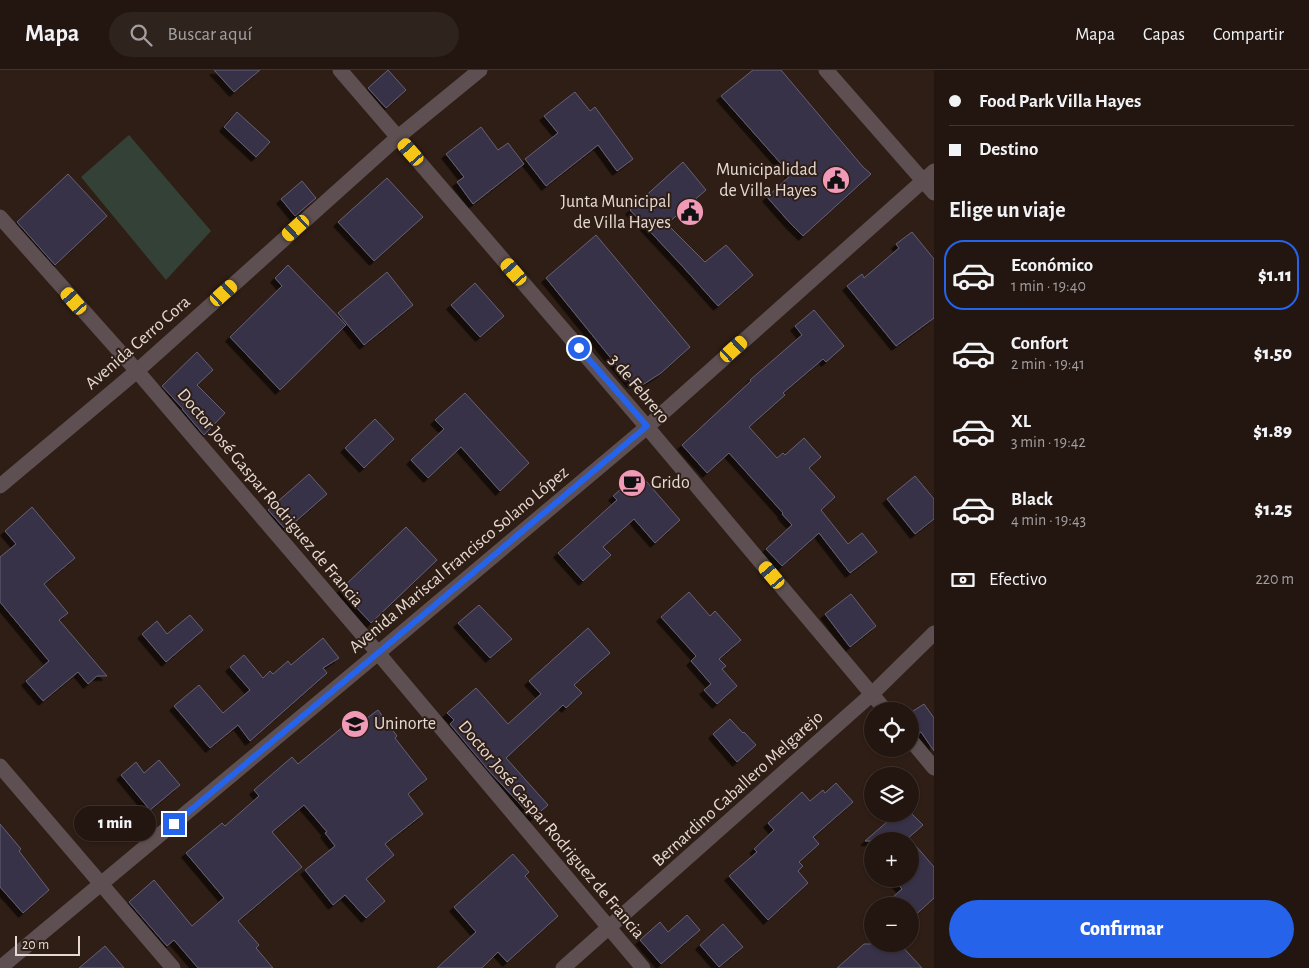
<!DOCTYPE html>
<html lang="es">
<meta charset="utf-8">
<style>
:root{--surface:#231610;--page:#2f231e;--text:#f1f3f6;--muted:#a39f9f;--line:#403530;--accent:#2563eb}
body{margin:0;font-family:"Alegreya Sans",sans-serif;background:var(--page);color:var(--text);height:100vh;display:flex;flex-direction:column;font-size:19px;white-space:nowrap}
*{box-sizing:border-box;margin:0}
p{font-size:16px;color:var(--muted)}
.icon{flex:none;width:28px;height:28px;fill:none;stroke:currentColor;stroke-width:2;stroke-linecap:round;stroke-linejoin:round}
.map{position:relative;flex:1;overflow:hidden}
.details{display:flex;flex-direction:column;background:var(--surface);width:375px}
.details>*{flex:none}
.guide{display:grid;align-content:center;height:110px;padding:0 15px;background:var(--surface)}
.fabs{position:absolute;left:864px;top:632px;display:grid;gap:10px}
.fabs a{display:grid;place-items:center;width:55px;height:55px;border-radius:50%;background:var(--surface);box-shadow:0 1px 4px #0004,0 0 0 1px var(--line);font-size:25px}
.scale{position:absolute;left:15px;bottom:12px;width:65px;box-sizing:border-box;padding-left:5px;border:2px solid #e5dad3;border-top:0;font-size:14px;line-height:18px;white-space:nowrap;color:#e5dad3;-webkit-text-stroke:4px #2f1e15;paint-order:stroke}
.end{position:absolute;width:22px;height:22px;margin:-11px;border:6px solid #2563eb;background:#fff;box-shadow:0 0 0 2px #fff}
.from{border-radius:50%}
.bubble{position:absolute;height:35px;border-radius:18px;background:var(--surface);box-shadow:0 1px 4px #0004,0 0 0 1px var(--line);font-size:16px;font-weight:800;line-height:35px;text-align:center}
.car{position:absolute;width:15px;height:30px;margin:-15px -8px;border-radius:6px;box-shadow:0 0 4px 1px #0007;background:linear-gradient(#f5c518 24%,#345 0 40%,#f5c518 0 76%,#345 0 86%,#f5c518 0)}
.guide b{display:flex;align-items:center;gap:18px;height:48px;font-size:19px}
.guide b+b{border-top:1px solid var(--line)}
.guide i{width:12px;height:12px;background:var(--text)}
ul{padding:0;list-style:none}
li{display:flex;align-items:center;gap:15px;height:70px;margin:0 10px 8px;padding:0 5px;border:2px solid transparent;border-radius:20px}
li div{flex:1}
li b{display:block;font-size:19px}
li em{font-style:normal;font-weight:800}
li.on{border-color:var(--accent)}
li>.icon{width:45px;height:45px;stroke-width:1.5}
h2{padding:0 15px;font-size:22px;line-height:60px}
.pay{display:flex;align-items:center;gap:12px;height:55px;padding:0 15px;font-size:19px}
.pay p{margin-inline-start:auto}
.primary-button{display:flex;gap:10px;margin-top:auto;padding:10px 15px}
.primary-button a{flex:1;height:58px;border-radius:30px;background:var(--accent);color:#fff;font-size:20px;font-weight:800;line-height:58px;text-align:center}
header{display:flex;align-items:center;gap:30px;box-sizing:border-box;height:70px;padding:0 25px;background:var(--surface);border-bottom:1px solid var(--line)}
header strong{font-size:24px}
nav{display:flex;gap:28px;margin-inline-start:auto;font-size:18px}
.search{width:350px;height:45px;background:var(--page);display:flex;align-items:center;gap:12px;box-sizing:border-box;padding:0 18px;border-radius:28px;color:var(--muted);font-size:19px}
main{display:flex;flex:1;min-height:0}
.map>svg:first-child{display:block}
</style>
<header>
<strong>Mapa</strong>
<div class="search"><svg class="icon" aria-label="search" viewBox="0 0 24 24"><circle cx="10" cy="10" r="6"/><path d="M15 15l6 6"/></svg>Buscar aquí</div>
<nav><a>Mapa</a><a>Capas</a><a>Compartir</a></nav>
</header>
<main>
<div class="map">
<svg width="934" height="898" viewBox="0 0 934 898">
<defs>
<filter id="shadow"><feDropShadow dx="-4.5" dy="4.5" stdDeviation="0" flood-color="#0009"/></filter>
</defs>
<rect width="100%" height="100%" fill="#2f1e15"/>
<path fill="#344136" d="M 129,65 L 211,161 L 166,210 L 81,107 Z"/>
<path fill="#39334a" stroke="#656073" filter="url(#shadow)" d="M 214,0 L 260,0 L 234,22 Z
M 388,0 L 406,20 L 386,38 L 368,18 Z
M 753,0 L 781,0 L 863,97 L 871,104 L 803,166 L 790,153 L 767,127 L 791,105 L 721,26 Z
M 575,22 L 590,41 L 595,37 L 633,89 L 617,101 L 598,75 L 546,116 L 525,89 L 558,63 L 544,46 Z
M 237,42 L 270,72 L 256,87 L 224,57 Z
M 481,57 L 498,80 L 508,73 L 524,94 L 473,134 L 457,112 L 464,107 L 446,84 Z
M 683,92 L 706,120 L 667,154 L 705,192 L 726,175 L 753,205 L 718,236 L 684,198 L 630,140 Z
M 68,104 L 107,146 L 55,195 L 17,152 Z
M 387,108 L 423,147 L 374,191 L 338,152 Z
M 302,111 L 316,128 L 295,146 L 281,129 Z
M 912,162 L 934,189 L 934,248 L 896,276 L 847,216 L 862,204 L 864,208 L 899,178 L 896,174 Z
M 596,165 L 690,277 L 661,303 L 644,314 L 631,313 L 546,208 Z
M 288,195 L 346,255 L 280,320 L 230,267 L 282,216 L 275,208 Z
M 387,202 L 413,235 L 364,275 L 338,243 Z
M 475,213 L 504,246 L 480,267 L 451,235 Z
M 814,240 L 844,276 L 826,292 L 823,289 L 783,323 L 785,325 L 749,357 L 777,388 L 783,383 L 785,385 L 804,368 L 821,387 L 809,398 L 835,427 L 821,440 L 848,474 L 862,463 L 877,482 L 850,503 L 819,463 L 782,496 L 766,479 L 792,455 L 782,444 L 783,443 L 729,383 L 707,403 L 682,375 L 751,311 L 750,310 L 802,265 L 795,256 Z
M 197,282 L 213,300 L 197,315 L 225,343 L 204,365 L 182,339 L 183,339 L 162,316 Z
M 465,323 L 529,393 L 500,421 L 461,377 L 428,408 L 411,390 L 444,359 L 435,350 Z
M 375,349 L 394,369 L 364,398 L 345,378 Z
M 639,403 L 680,450 L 655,473 L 634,449 L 603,477 L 611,485 L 583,511 L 558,483 L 617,430 L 613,426 Z
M 309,404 L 327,424 L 286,460 L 268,440 Z
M 915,406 L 934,429 L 934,449 L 915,464 L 887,429 Z
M 32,437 L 75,488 L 44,514 L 68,543 L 59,550 L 107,606 L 97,606 L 88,614 L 78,602 L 43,631 L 26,611 L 49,591 L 0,532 L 0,487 L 16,474 L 5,461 Z
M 406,457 L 437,490 L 371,553 L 340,520 Z
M 689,522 L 710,546 L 715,541 L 741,570 L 719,589 L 726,596 L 722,599 L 737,616 L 717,634 L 704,620 L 711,614 L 691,591 L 696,586 L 661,547 Z
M 851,524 L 876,556 L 850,577 L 825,544 Z
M 479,535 L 512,569 L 490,588 L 458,553 Z
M 190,545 L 203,560 L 166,592 L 142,564 L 157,551 L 167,564 Z
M 588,558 L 610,583 L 574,615 L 582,623 L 566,638 L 563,635 L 506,688 L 548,735 L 533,748 L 490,702 L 450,654 L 454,650 L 447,643 L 476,618 L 508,654 L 541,624 L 529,611 Z
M 323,568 L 339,588 L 323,598 L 327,603 L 250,671 L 238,655 L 210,678 L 174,636 L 199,615 L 223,643 L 250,620 L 230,597 L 244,585 L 263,608 L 270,601 L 273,604 L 288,591 L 291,595 Z
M 924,634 L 934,648 L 934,681 L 921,662 L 918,664 L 910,652 L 910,643 Z
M 378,640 L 397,666 L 395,668 L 427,709 L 408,724 L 423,744 L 385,774 L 394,785 L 366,809 L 385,831 L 366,848 L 345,825 L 333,835 L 305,800 L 335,776 L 325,763 L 327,762 L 304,735 L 272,762 L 302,797 L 238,851 L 259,875 L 256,878 L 273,898 L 198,898 L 174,870 L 167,876 L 129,832 L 154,810 L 192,856 L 224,828 L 186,783 L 222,753 L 225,756 L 259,726 L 254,720 L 292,687 L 298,694 L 344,656 L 348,662 Z
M 730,649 L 743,663 L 744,662 L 756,675 L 737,692 L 713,664 Z
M 159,690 L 180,715 L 150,740 L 121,705 L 136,692 L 144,703 Z
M 836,713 L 853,732 L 813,767 L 819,774 L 799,792 L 803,796 L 798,801 L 808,813 L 768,850 L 729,806 L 757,782 L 754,779 L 774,760 L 768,753 L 802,722 L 810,731 L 823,720 L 825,723 Z
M 896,744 L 912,744 L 923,755 L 905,771 L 865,771 Z
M 0,754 L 21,779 L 19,781 L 49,820 L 23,843 L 0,817 Z
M 910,769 L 934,797 L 934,828 L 910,850 L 910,836 L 883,836 L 902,819 L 893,809 L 910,809 Z
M 513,784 L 529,802 L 525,806 L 558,846 L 507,892 L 498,882 L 482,898 L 437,898 L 476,862 L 454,837 Z
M 687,845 L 700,860 L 661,894 L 640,870 L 660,852 L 668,862 Z
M 723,854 L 743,877 L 719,897 L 700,875 Z
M 864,874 L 900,874 L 922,898 L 837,898 Z
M 105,876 L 124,898 L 79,898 Z"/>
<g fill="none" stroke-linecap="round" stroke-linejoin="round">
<path stroke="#5e5052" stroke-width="15" d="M 340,0 L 647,357 L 886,641
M 826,0 L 934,123
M 0,147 L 137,301 L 378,583 L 643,898
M 0,416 L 137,301 L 398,67 L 480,0
M 910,669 L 934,698
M 0,696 L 173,898
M 0,898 L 378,583 L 647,357 L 934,101
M 563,898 L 872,624 L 934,563"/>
</g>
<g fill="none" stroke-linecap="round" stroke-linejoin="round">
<path stroke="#2563eb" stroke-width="6" d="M 174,754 L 378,583 L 647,356 L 579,278"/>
</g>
<defs>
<symbol id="civic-disc" viewBox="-11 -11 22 22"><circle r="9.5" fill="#f09ab7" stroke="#2f1e15"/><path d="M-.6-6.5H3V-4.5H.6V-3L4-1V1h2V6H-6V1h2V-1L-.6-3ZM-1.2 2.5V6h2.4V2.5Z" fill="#111"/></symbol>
<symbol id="cafe-disc" viewBox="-11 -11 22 22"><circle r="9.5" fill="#f09ab7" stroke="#2f1e15"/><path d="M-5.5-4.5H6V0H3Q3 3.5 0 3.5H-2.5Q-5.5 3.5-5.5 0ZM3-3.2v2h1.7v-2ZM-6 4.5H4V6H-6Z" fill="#111"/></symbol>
<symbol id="university-disc" viewBox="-11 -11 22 22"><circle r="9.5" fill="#f09ab7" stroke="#2f1e15"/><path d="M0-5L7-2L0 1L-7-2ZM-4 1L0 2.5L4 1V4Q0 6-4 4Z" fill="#111"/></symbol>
</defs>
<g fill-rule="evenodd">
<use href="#civic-disc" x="820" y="94" width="32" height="32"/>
<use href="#civic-disc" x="674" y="126" width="32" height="32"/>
<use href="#cafe-disc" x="616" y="397" width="32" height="32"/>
<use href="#university-disc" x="339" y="638" width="32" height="32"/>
</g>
<g text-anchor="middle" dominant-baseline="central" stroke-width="4" stroke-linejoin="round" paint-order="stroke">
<g font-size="18" fill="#e5dad3" stroke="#2f1e15" text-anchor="end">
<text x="817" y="100">Municipalidad<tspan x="817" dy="21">de Villa Hayes</tspan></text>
<text x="671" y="132">Junta Municipal<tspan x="671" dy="21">de Villa Hayes</tspan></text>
<text x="651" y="413" text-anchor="start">Grido</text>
<text x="374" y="654" text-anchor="start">Uninorte</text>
</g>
<g font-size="18" fill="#e5dad3" stroke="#2f1e15">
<text transform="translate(138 273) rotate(-41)">Avenida Cerro Cora</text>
<text transform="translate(639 319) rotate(50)">3 de Febrero</text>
<text transform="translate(270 428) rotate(50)">Doctor José Gaspar Rodriguez de Francia</text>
<text transform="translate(459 490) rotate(-40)">Avenida Mariscal Francisco Solano López</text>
<text transform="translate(738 719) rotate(-42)">Bernardino Caballero Melgarejo</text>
<text transform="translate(551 760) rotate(50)">Doctor José Gaspar Rodriguez de Francia</text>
</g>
</g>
</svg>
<div class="fabs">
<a><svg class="icon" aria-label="locate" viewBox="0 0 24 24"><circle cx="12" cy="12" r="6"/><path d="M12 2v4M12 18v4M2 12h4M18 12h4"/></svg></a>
<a><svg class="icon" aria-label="layers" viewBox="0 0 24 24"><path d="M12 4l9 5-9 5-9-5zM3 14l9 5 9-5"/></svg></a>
<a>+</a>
<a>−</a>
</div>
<div class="scale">20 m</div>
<i class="end from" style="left:579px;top:278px"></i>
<i class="end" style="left:174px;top:754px"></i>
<div class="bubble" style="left:74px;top:736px;width:82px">1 min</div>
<i class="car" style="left:411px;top:82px;rotate:319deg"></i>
<i class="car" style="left:296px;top:158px;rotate:228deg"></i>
<i class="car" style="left:514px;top:202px;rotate:319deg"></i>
<i class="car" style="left:224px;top:223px;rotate:48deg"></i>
<i class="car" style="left:74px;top:231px;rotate:319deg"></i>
<i class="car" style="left:734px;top:279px;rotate:48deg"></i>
<i class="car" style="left:772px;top:505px;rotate:320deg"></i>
</div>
<section class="details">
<div class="guide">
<b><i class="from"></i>Food Park Villa Hayes</b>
<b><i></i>Destino</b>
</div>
<h2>Elige un viaje</h2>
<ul>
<li class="on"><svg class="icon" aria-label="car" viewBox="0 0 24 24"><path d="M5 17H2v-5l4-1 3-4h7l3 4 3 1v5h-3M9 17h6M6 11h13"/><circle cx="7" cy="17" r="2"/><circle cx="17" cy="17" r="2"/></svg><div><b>Económico</b><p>1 min · 19:40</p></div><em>$1.11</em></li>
<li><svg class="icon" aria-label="car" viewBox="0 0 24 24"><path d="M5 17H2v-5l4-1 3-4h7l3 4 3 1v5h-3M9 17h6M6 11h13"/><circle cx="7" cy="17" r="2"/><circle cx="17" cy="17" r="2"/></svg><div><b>Confort</b><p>2 min · 19:41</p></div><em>$1.50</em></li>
<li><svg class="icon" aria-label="car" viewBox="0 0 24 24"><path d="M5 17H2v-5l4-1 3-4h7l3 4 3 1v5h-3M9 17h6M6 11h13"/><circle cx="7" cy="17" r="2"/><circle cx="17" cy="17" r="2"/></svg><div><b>XL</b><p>3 min · 19:42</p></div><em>$1.89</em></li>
<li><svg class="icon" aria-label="car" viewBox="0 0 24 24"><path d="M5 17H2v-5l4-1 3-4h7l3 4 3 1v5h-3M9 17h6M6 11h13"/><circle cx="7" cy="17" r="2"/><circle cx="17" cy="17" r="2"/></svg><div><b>Black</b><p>4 min · 19:43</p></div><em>$1.25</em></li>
</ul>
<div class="pay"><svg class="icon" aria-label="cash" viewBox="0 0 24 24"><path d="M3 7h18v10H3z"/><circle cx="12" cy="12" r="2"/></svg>Efectivo<p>220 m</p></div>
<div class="primary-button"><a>Confirmar</a></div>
</section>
</main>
